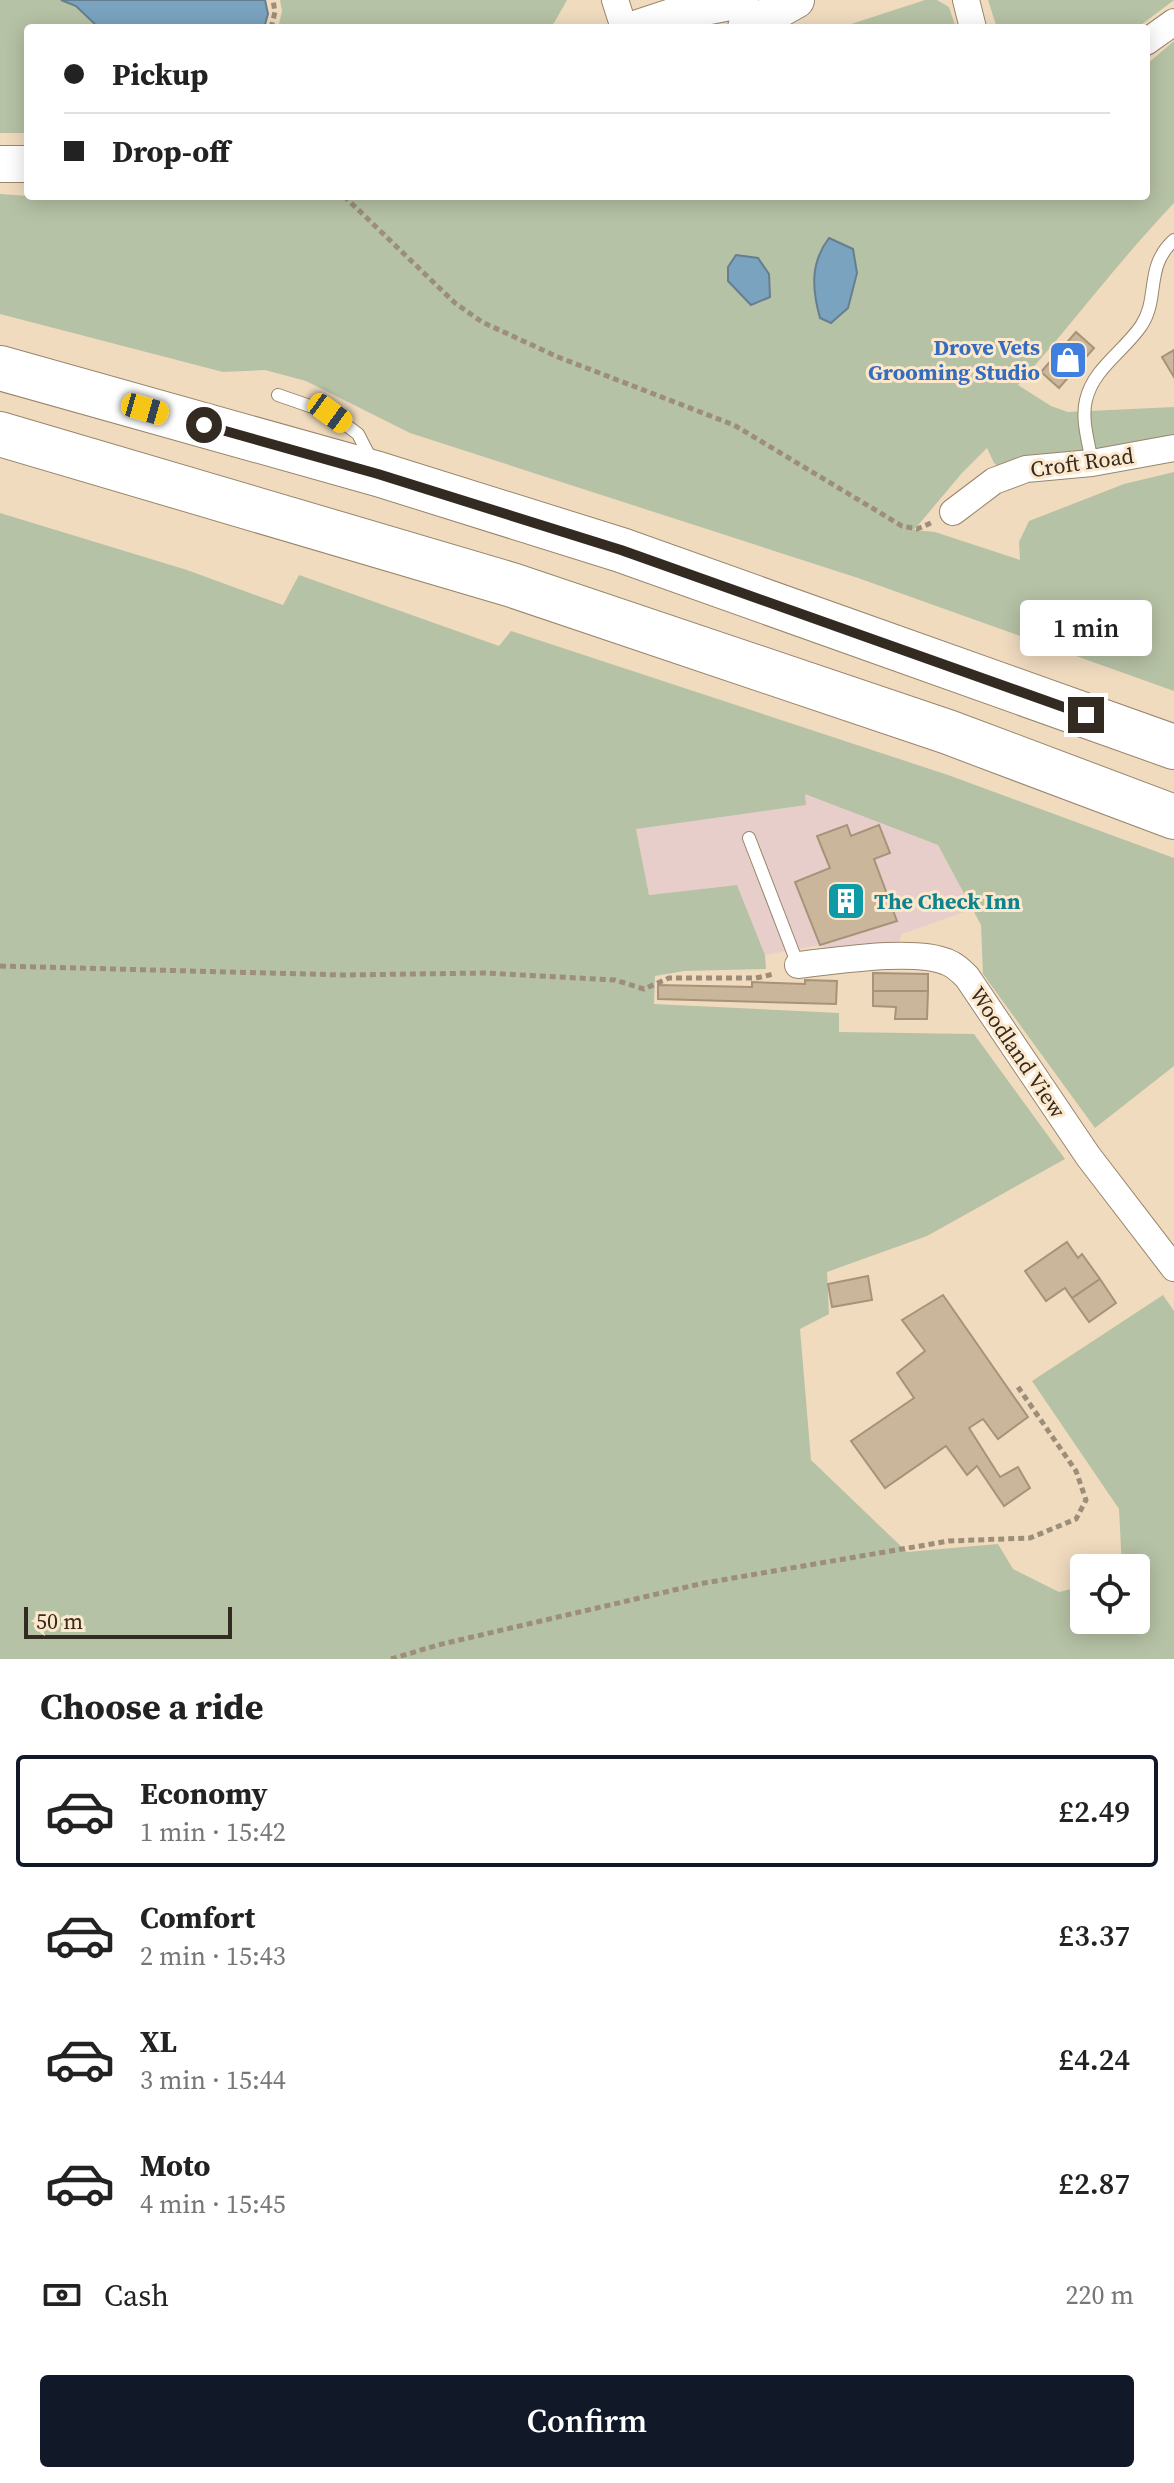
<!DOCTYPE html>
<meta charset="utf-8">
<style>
:root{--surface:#fff;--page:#f6f6f6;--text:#222;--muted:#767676;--line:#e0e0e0;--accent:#111827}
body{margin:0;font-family:"Source Serif 4",serif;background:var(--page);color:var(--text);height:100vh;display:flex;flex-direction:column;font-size:30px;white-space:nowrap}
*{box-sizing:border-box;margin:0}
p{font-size:26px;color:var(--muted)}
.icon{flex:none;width:44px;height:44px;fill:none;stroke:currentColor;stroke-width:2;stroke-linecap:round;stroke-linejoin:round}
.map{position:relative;height:1659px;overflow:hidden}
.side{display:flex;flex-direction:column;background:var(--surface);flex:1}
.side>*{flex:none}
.banner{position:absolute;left:24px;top:24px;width:1126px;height:176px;border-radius:8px;box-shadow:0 4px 20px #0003;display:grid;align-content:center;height:176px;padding:0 40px;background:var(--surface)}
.tools{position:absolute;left:1070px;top:1554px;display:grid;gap:16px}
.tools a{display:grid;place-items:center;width:80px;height:80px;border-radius:8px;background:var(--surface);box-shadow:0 4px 20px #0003;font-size:40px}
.scale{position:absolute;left:24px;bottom:20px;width:208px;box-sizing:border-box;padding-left:8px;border:4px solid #332b21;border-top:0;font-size:22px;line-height:28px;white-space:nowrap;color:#332b21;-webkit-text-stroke:6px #fde8cc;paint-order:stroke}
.end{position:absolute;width:36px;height:36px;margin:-18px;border:10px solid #332b21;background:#fff;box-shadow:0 0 0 4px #fff}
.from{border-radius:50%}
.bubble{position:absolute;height:56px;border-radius:8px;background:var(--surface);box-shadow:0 4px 20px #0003;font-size:26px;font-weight:600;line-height:56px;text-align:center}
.car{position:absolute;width:24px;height:48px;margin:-24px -12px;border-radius:10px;box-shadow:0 0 6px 2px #0007;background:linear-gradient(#f5c518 24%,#345 0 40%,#f5c518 0 76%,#345 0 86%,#f5c518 0)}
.banner b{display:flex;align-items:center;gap:28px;height:76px;font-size:30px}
.banner b+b{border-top:2px solid var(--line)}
.banner i{width:20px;height:20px;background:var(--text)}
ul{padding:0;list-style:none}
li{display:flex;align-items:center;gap:24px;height:112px;margin:0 16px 12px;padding:0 24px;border:4px solid transparent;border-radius:8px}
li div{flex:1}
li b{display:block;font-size:30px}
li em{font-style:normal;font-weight:600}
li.active{border-color:var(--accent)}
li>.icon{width:72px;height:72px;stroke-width:1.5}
h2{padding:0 40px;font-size:36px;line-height:96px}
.pay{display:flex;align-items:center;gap:20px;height:88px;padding:0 40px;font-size:30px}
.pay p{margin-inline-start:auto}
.primary-button{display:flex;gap:16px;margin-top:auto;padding:16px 40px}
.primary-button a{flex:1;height:92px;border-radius:8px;background:var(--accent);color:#fff;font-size:32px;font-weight:600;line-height:92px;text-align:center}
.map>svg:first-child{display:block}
</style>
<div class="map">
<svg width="1174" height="1659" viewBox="0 0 1174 1659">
<rect width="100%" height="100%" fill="#f0dbbf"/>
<path fill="#e8cecb" d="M 804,793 L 938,845 L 973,909 L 902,934 L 897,946 L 830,951 L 820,945 L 765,955 L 737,885 L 649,895 L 636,828 L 805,805 Z"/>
<path fill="#b6c2a5" d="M 0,0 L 61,0 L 76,6 L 99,28 L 28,28 L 28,133 L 0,133 Z
M 280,0 L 567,0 L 554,23 L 546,28 L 278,28 L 282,11 Z
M 925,0 L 937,0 L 949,7 L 956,28 L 839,28 Z
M 988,0 L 1174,0 L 1137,28 L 997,28 Z
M 1174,41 L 1174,203 C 1119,261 1071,325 1018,385 L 1051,406 L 1068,412 L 1174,407 L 1174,438 L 1004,471 L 994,463 L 987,448 L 962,473 L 914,530 L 935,532 L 1020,560 L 1019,542 L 1029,521 L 1124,484 L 1174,472 L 1174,691 L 858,578 L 410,433 L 306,381 L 265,370 L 223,372 L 0,314 L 0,194 L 28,196 L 1146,196 L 1146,65 Z
M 0,513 L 187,570 L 283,605 L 299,575 L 499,646 L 511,631 L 948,775 L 1174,858 L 1174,1066 L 1095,1128 L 983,974 L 981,925 L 938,845 L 805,794 L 806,805 L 636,829 L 649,895 L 737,885 L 765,955 L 766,969 L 684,971 L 655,976 L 654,1004 L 839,1013 L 839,1032 L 974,1034 L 1065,1159 L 927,1236 L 827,1272 L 829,1314 L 800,1329 L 811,1460 L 907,1552 L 998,1544 L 1013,1569 L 1059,1592 L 1084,1586 L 1084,1620 L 1136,1620 L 1136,1568 L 1122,1568 L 1119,1509 L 1032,1381 L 1163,1295 L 1174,1311 L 1174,1659 L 0,1659 Z"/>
<path fill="#7aa3bf" stroke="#657f90" stroke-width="2" d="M 61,0 L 265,0 L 268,14 L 264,28 L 99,28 L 76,6 Z
M 829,238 L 853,249 L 857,273 L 848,308 L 831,323 L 820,318 C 812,289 810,263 829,238 Z
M 736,255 L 758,258 L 769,274 L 770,297 L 751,305 L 728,281 L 728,267 Z"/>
<path fill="#cab69b" stroke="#a79379" stroke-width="2" d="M 1076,332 L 1094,348 L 1059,388 L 1041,372 Z
M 1174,350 L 1174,377 L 1162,357 Z
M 847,825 L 851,836 L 879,825 L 890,853 L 874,859 L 897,921 L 820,945 L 795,882 L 830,868 L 817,836 Z
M 873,973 L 928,974 L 928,991 L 873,991 Z
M 805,980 L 837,981 L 836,1004 L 658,999 L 658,985 L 752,987 L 752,982 L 805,984 Z
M 873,991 L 928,991 L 927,1019 L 895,1019 L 896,1007 L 873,1006 Z
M 1067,1242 L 1078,1258 L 1082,1254 L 1100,1279 L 1072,1298 L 1065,1288 L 1046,1301 L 1025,1271 Z
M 868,1276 L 872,1300 L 832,1307 L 828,1284 Z
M 1100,1279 L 1116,1303 L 1089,1322 L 1072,1298 Z
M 943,1295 L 1028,1417 L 998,1439 L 983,1419 L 969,1428 L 1000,1477 L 1018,1467 L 1030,1488 L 1004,1506 L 977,1466 L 967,1475 L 946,1446 L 885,1488 L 851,1441 L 914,1398 L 897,1373 L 925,1351 L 902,1320 Z"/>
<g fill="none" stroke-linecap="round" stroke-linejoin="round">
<defs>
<path id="service" d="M 278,395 L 330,413 L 358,434 L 372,461
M 1092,463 C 1089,443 1081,420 1086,400 C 1093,369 1124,351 1141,326 C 1160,298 1144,267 1174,240
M 749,838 L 798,965"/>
<path id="minor" d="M 615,0 L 624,28
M 966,0 L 973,28
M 1146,42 L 1174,22
M 953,512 L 994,481 L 1026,469 L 1092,463 L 1174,448
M 798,965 C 835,961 914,948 947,962 C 955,965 961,971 967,977 L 1088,1156 L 1174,1268"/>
<path id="secondary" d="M 638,28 L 699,8 L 740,0
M 746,28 L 796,0
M 0,164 L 28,164"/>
<path id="motorway" d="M 0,368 L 378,474 L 621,550 L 1174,747
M 0,434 L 512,585 L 948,732 L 1174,817"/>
</defs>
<use href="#service" stroke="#98856b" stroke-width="14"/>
<use href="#minor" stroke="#98856b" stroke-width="28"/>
<use href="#secondary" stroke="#98856b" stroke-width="38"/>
<use href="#motorway" stroke="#98856b" stroke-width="46"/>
<path stroke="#9d8e7a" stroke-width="5" stroke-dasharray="6 4" stroke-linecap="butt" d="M 271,28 L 275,12 L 273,0
M 344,196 L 455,303 L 482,322 L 558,357 L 734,425 L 902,526 L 917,529 L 931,523
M 0,966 L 344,975 L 485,973 L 615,980 L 644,989 L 669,978 L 756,978 L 774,974
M 391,1659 L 438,1645 L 704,1583 L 949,1541 L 1030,1538 L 1076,1519 L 1086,1500 L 1076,1471 L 1018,1387"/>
<use href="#service" stroke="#fff" stroke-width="12"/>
<use href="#minor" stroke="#fff" stroke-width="26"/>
<use href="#secondary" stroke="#fff" stroke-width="36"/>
<use href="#motorway" stroke="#fff" stroke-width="44"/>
</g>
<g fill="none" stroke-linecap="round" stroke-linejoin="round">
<path stroke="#332b21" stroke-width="10" d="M 204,425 L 378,474 L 621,550 L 1086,715"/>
</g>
<defs>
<symbol id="shop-square" viewBox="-11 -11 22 22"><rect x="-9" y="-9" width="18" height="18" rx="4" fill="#3f7fe0" stroke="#fde8cc"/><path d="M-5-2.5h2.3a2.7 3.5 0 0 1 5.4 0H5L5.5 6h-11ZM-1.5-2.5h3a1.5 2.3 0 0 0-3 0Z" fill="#fff"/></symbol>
<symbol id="building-square" viewBox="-11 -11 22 22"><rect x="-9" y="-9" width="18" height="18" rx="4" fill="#0f9aa8" stroke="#fde8cc"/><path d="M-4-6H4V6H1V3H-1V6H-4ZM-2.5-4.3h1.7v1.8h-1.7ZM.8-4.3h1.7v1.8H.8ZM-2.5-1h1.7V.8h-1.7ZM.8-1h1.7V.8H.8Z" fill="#fff"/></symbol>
</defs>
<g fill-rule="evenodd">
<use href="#shop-square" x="1046" y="338" width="44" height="44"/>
<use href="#building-square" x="824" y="879" width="44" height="44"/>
</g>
<g text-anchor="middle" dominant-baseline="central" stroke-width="6" stroke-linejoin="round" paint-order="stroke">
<g font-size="22" font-weight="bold" fill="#366cbe" stroke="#fde8cc" text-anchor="end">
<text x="1040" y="347">Drove Vets<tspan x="1040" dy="25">Grooming Studio</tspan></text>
</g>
<g font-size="22" fill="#332b21" stroke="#fde8cc">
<text transform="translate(1082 462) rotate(-8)">Croft Road</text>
<text transform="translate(1018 1052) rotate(56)">Woodland View</text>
</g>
<g font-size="22" font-weight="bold" fill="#0d838f" stroke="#fde8cc" text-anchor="start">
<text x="874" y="901">The Check Inn</text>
</g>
</g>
</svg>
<div class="tools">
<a><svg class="icon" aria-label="locate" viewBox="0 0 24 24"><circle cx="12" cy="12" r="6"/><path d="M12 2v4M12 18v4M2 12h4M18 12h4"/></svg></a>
</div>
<div class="scale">50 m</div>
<i class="end from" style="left:204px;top:425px"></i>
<i class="end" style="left:1086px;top:715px"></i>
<div class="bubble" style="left:1020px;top:600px;width:132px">1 min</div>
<i class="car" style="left:145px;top:409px;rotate:106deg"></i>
<i class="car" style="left:330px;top:413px;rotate:126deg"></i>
<div class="banner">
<b><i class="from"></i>Pickup</b>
<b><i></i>Drop-off</b>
</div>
</div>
<section class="side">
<h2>Choose a ride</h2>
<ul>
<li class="active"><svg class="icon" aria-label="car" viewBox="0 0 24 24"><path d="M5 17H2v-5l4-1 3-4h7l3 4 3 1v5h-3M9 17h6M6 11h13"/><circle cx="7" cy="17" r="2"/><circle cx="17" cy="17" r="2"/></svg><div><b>Economy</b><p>1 min · 15:42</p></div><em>£2.49</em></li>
<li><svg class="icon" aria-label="car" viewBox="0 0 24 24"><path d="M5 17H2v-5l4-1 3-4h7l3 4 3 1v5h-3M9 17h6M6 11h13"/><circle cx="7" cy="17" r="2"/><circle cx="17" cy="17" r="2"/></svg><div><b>Comfort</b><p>2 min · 15:43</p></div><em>£3.37</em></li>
<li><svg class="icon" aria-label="car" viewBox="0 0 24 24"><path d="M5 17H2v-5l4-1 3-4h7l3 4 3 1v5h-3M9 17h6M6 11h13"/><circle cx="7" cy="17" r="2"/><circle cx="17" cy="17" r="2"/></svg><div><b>XL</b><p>3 min · 15:44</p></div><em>£4.24</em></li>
<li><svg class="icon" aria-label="car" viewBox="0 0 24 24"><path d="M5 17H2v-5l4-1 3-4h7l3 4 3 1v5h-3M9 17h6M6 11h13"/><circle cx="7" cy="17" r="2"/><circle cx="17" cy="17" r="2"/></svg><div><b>Moto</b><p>4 min · 15:45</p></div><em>£2.87</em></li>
</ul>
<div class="pay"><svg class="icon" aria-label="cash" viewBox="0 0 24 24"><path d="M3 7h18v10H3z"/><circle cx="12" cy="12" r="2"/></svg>Cash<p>220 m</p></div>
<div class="primary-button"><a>Confirm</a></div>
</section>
